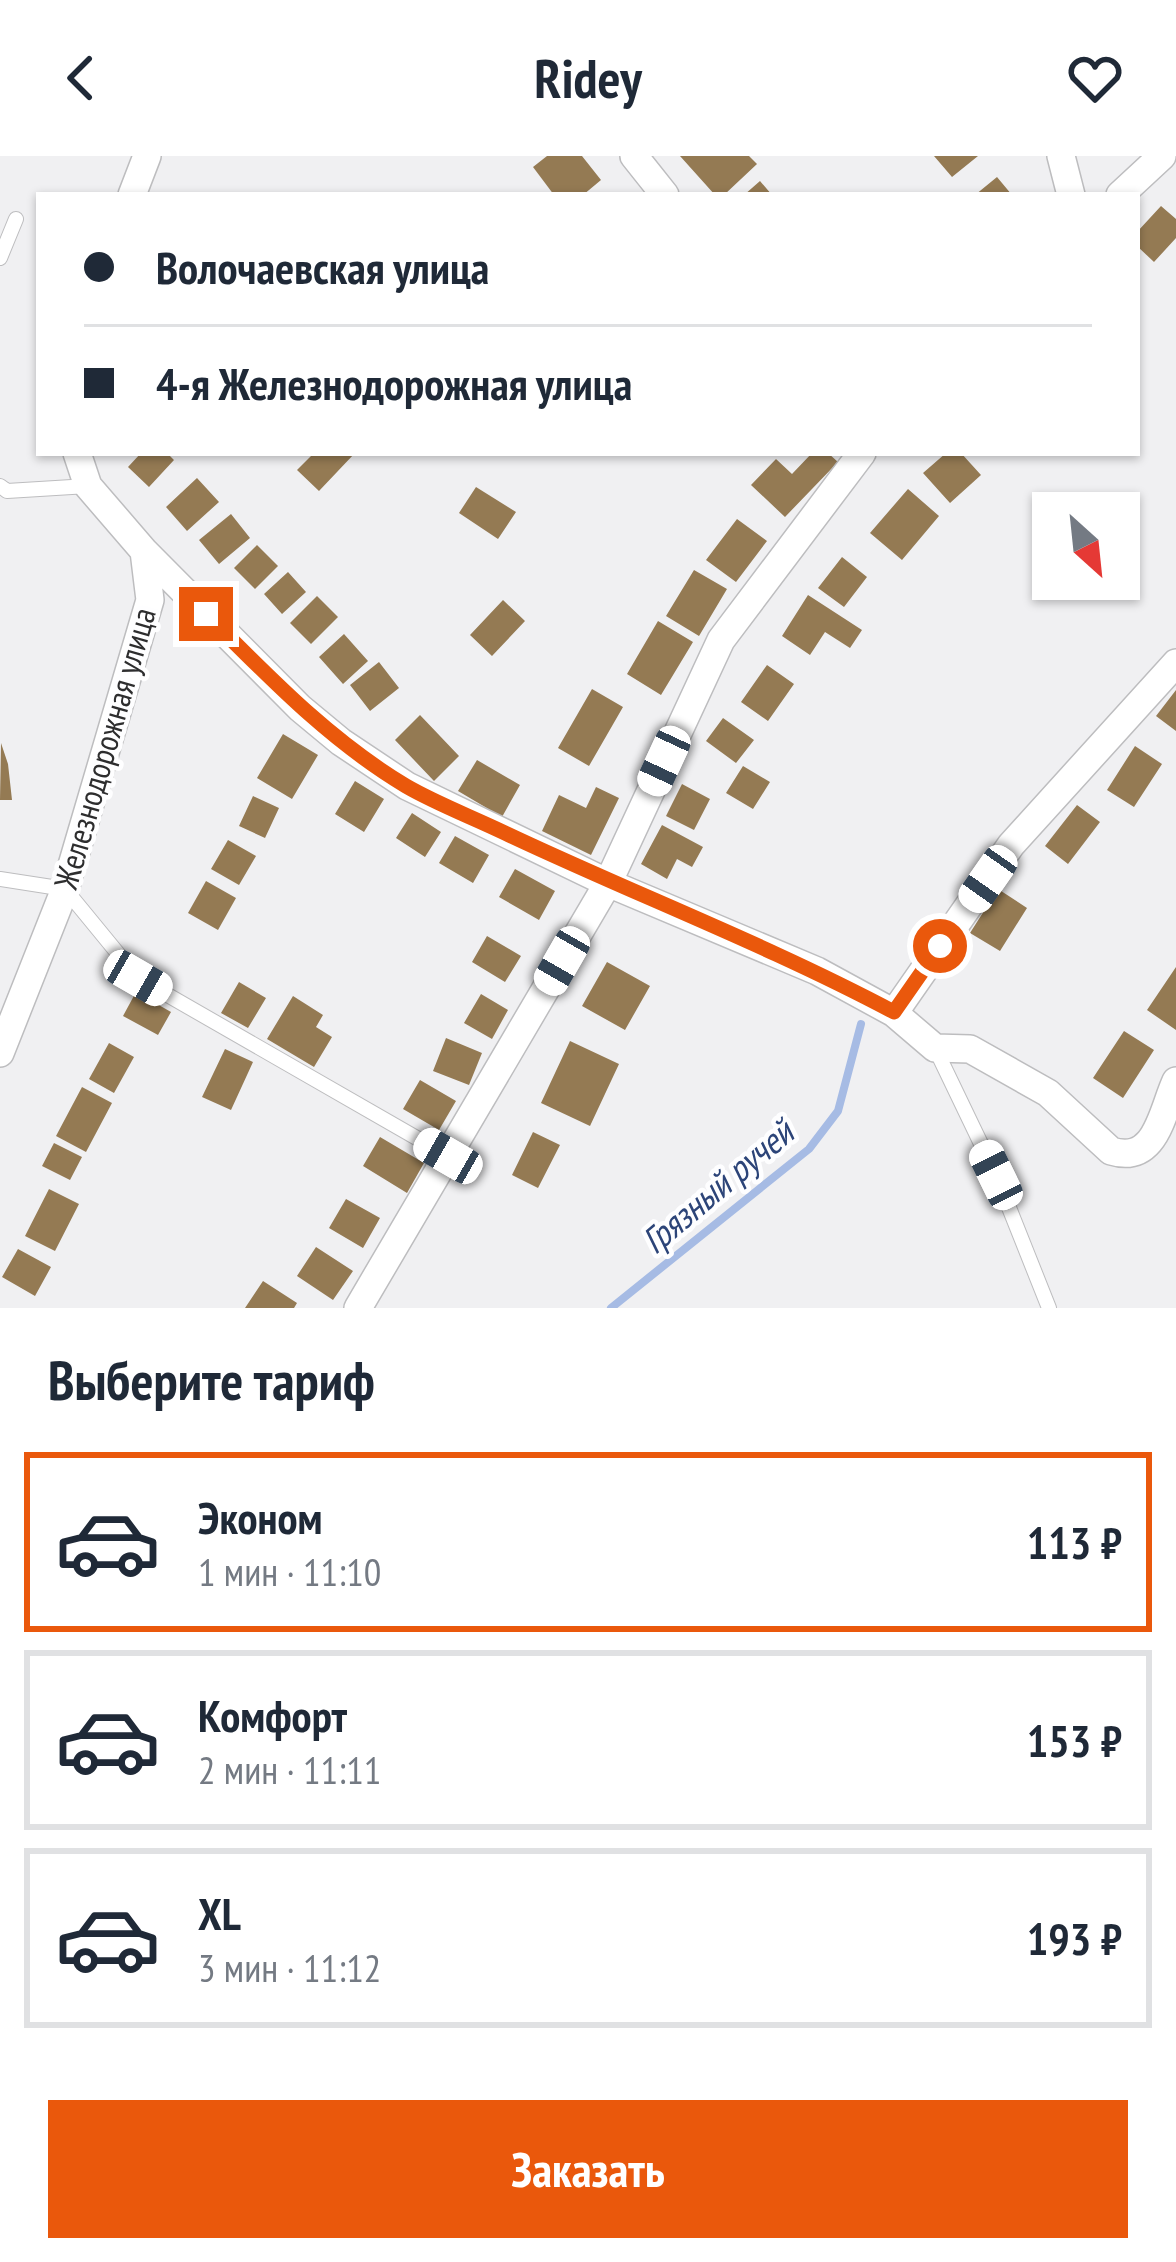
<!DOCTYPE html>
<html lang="ru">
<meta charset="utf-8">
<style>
:root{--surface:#fff;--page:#f2f2f3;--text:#1f2937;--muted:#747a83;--line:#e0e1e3;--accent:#ea580c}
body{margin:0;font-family:"PT Sans Narrow",sans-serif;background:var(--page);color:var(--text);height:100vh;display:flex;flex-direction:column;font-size:45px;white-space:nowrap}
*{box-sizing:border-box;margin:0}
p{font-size:39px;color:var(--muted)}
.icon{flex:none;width:66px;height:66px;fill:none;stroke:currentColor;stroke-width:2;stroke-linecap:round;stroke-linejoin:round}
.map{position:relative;height:1152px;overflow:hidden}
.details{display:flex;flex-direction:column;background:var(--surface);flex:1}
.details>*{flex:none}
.hud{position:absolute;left:36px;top:36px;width:1104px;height:264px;border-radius:0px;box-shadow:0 3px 9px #0004;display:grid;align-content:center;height:264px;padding:0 48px;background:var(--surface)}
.needle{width:78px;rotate:153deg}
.buttons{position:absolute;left:1032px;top:336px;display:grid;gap:24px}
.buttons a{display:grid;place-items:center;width:108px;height:108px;border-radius:0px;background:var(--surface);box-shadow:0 3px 9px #0004;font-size:60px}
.end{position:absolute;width:54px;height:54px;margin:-27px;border:15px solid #ea580c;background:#fff;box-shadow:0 0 0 6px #fff}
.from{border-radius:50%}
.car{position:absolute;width:36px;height:72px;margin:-36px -18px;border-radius:15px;box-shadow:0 0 9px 3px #0007;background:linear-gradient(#fff 24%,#345 0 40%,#fff 0 76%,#345 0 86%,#fff 0)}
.hud b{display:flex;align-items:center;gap:42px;height:114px;font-size:45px}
.hud b+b{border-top:3px solid var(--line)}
.hud i{width:30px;height:30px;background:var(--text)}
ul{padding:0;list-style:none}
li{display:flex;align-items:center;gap:36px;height:180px;margin:0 24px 18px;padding:0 24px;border:6px solid var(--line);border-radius:0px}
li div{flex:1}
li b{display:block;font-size:45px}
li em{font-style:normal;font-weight:700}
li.active{border-color:var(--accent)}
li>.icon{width:108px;height:108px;stroke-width:1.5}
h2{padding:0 48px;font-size:54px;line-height:144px}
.button{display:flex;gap:24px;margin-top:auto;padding:24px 48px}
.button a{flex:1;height:138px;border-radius:0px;background:var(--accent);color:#fff;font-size:48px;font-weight:700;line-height:138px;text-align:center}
header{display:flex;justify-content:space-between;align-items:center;height:156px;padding:0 48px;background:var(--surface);font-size:54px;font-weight:700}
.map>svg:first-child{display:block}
</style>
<header><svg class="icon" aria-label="back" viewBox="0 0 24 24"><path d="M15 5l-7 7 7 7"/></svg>Ridey<svg class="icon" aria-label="heart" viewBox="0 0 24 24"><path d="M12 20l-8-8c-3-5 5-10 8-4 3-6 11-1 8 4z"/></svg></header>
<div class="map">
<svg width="1176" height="1152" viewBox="0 0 1176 1152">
<rect width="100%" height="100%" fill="#f0f0f2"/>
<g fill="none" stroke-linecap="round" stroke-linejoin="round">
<path stroke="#a6bbe4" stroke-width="8" d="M 611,1152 L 809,993 L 838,955 L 861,868"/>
</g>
<path fill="#947a53" d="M 547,0 L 582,0 L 601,24 L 583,39 L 554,39 L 533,11 Z
M 680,0 L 749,0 L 757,8 L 724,39 L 715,39 Z
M 934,0 L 978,0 L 952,21 Z
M 997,21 L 1012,39 L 975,39 Z
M 760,25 L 772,39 L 744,39 Z
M 1161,50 L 1176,63 L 1176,82 L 1154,106 L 1137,90 L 1137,76 Z
M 141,297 L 167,297 L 174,304 L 149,331 L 128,311 Z
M 314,297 L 355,297 L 319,335 L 297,314 Z
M 812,297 L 828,297 L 838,306 L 785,361 L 751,329 L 776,303 L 792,318 Z
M 946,297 L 961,297 L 981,319 L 950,347 L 923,317 Z
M 197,322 L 219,346 L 187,375 L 166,351 Z
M 476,331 L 516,356 L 498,383 L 459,357 Z
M 908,333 L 939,360 L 902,404 L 870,377 Z
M 231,358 L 250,382 L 219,408 L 199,384 Z
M 737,363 L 767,385 L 736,426 L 706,404 Z
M 257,389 L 278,410 L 255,433 L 234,412 Z
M 842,401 L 867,421 L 844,451 L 818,432 Z
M 694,414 L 727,433 L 699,480 L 666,460 Z
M 288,416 L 306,436 L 282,458 L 264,438 Z
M 808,439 L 862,474 L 850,492 L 825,476 L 810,499 L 782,480 Z
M 317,440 L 338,461 L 311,488 L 290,467 Z
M 503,444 L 525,465 L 492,500 L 470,479 Z
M 658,465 L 693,486 L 661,539 L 627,518 Z
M 344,478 L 368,505 L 343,528 L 319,501 Z
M 379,506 L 399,532 L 370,555 L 350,529 Z
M 767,509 L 794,528 L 768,565 L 741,546 Z
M 592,533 L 623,551 L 589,610 L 558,592 Z
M 1176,534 L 1176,575 L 1156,560 Z
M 420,559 L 459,600 L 434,625 L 395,584 Z
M 723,562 L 754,584 L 736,607 L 706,585 Z
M 283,578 L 318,599 L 292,643 L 257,622 Z
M 1,587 L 8,608 L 12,644 L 0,644 Z
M 1135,590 L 1162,608 L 1134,651 L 1107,634 Z
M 477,604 L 520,629 L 502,661 L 458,635 Z
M 743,610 L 770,626 L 753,653 L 726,637 Z
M 355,625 L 384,643 L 364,676 L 335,658 Z
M 682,628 L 710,643 L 694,674 L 666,660 Z
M 596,631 L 619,642 L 591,699 L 542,675 L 559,639 L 586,652 Z
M 253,640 L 279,652 L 265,682 L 239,670 Z
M 1077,649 L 1100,666 L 1068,708 L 1045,690 Z
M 412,657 L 441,676 L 425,701 L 396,682 Z
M 662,669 L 703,691 L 692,711 L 677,703 L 667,723 L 641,708 Z
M 455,680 L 489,699 L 473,727 L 439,707 Z
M 228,684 L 256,700 L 239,729 L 211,713 Z
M 515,713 L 555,735 L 539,764 L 499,741 Z
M 206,725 L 236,742 L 218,774 L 188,757 Z
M 998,733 L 1027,752 L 1000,795 L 970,777 Z
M 487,780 L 521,800 L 505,826 L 472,806 Z
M 607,806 L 650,830 L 625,874 L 582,850 Z
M 1176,811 L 1176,874 L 1147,854 Z
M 239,826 L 266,842 L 248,872 L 221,857 Z
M 136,836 L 171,856 L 158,879 L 123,860 Z
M 481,838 L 508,854 L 492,883 L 464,867 Z
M 293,840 L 323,859 L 316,871 L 332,881 L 314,911 L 267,883 Z
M 1124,875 L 1154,894 L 1123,942 L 1093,922 Z
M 446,882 L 482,897 L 469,929 L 433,915 Z
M 570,885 L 619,908 L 590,970 L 541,947 Z
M 109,887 L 134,901 L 114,937 L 89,923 Z
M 225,893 L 253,906 L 231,954 L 202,941 Z
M 420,924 L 456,945 L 439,974 L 403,953 Z
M 82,931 L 112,947 L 86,996 L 56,980 Z
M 533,976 L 560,989 L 538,1032 L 512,1019 Z
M 380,981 L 424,1007 L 407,1037 L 363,1010 Z
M 54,987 L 82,1001 L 70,1024 L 42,1010 Z
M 49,1033 L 79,1048 L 55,1095 L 25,1080 Z
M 346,1043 L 380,1062 L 363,1092 L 329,1072 Z
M 316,1091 L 353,1115 L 333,1144 L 297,1120 Z
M 18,1093 L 51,1111 L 35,1140 L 2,1121 Z
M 263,1125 L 297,1147 L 294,1152 L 245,1152 Z"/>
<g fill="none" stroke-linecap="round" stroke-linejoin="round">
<defs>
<path id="lane" d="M 0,102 L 16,63
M 0,330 L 7,335 L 88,330
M 0,723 L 65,733 L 138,822 L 448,1000
M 935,892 L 996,1019 L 1049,1152"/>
<path id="street" d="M 634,0 L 665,39
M 1061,0 L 1071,39
M 132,39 L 147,0
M 1120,39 L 1162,0
M 144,395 L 300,552 L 341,586 L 407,630 L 608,727 L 817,815 L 894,857 L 935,892 L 970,893 L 1048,937 L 1111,995 C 1157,1009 1162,955 1176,925
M 894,857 L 1011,689 L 1176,507
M 0,897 L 65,733 L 150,444 L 144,395 L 88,330 L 77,297
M 358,1152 L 608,727 L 721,484 L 862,297"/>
</defs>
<use href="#lane" stroke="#bdbdbf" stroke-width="16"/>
<use href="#street" stroke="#bdbdbf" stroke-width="30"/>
<use href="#lane" stroke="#fff" stroke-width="14"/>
<use href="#street" stroke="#fff" stroke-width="27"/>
</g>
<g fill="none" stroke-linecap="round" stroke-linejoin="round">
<path stroke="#ea580c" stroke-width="15" d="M 206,458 C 269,521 329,584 406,630 C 437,648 472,661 505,677 C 634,738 768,789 894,856 L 940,790"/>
</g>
<g text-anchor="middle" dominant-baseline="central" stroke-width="9" stroke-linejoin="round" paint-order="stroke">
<g font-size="33" fill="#2d2d2e" stroke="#fefeff">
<text transform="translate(104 592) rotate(-74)">Железнодорожная улица</text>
</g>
<g font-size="36" font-style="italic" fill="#2c4478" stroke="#fefeff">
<text transform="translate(717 1030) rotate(-40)">Грязный ручей</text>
</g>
</g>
</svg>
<div class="buttons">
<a><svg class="needle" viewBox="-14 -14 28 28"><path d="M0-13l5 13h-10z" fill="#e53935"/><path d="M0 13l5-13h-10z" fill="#747a83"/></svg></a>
</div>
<i class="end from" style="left:940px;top:790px"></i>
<i class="end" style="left:206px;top:458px"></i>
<i class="car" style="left:664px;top:605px;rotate:205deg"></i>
<i class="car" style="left:988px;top:723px;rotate:215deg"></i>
<i class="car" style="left:562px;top:805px;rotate:210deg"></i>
<i class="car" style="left:138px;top:822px;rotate:120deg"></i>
<i class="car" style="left:448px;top:1000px;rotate:300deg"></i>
<i class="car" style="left:996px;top:1019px;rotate:334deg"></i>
<div class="hud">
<b><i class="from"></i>Волочаевская улица</b>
<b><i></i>4-я Железнодорожная улица</b>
</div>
</div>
<section class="details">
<h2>Выберите тариф</h2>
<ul>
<li class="active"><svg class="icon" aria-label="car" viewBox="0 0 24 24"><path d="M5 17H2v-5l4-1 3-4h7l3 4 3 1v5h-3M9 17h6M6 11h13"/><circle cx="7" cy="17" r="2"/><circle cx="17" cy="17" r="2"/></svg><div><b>Эконом</b><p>1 мин · 11:10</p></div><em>113 ₽</em></li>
<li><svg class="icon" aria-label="car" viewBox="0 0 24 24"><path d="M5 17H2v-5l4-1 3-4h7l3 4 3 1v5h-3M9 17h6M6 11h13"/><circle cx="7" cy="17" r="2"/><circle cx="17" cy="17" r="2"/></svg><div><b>Комфорт</b><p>2 мин · 11:11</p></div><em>153 ₽</em></li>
<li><svg class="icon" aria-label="car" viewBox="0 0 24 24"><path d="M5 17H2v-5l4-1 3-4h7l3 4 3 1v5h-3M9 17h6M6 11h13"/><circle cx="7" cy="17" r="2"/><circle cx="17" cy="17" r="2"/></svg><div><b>XL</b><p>3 мин · 11:12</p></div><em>193 ₽</em></li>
</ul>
<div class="button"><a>Заказать</a></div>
</section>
